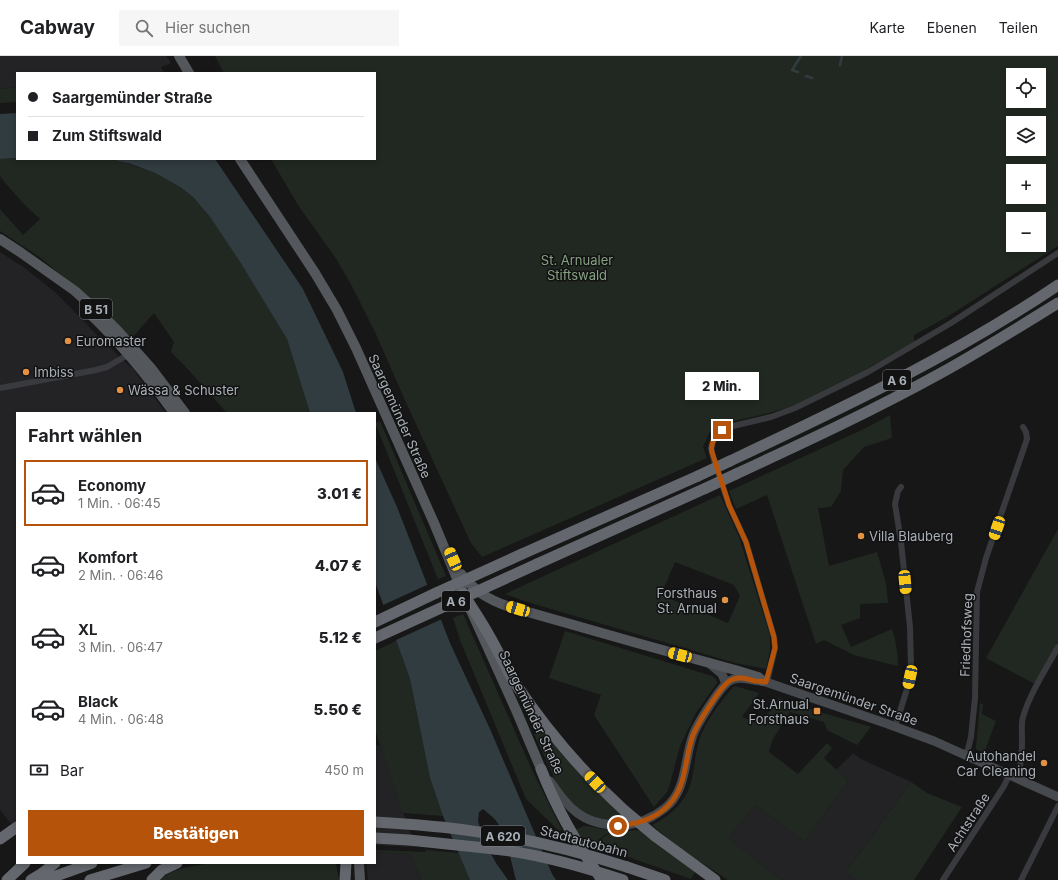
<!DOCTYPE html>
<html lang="de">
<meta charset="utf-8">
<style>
:root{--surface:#fff;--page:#f6f6f6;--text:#202124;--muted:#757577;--line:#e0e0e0;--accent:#b45309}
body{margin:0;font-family:Inter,sans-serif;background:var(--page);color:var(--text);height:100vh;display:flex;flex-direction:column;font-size:15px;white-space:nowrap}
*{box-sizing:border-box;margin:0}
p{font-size:13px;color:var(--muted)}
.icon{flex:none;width:22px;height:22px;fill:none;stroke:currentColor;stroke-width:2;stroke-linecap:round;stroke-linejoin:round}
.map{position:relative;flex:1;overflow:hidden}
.details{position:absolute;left:16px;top:356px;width:360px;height:452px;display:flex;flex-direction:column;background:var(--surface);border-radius:0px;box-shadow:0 2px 6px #0003}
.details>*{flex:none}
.hud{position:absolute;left:16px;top:16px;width:360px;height:88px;border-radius:0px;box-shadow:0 2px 6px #0003;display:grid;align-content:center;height:88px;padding:0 12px;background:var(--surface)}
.tools{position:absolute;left:1006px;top:12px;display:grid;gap:8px}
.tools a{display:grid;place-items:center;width:40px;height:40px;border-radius:0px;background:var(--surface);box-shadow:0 2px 6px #0003;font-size:20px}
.end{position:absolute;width:18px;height:18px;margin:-9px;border:5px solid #b45309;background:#fff;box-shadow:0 0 0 2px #fff}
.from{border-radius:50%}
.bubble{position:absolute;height:28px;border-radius:0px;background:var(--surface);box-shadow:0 2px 6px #0003;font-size:13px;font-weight:800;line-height:28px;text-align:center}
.car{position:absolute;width:12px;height:24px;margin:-12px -6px;border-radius:5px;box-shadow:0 0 3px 1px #0007;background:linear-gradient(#f5c518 24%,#345 0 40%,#f5c518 0 76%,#345 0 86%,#f5c518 0)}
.hud b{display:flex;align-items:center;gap:14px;height:38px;font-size:15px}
.hud b+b{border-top:1px solid var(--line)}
.hud i{width:10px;height:10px;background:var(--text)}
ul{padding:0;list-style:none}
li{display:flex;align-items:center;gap:12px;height:66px;margin:0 8px 6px;padding:0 4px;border:2px solid transparent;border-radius:0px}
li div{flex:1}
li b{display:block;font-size:15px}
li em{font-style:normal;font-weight:800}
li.selected{border-color:var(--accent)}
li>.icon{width:36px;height:36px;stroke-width:1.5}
h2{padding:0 12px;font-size:18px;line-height:48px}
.pay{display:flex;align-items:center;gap:10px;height:44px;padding:0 12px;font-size:15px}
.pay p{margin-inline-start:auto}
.button{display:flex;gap:8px;margin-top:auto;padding:8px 12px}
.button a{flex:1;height:46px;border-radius:0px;background:var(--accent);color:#fff;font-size:16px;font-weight:800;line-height:46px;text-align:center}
header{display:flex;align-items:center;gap:24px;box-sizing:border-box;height:56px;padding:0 20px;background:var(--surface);border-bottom:1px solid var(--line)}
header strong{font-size:19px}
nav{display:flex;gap:22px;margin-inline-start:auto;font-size:14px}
.search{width:280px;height:36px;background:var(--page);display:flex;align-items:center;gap:10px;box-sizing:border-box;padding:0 14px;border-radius:0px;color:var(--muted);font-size:15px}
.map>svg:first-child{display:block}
</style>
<header>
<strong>Cabway</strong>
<div class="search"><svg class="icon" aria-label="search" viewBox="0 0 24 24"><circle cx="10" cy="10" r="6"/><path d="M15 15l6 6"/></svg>Hier suchen</div>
<nav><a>Karte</a><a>Ebenen</a><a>Teilen</a></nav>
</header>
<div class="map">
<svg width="1058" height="824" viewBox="0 0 1058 824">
<rect width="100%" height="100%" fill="#171718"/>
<path fill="#232325" d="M 0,0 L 166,0 L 171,7 L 161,11 L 164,17 L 17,17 L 17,31 L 0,33 Z
M 0,196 L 25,212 L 56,237 L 106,288 L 133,313 L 166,357 L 17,357 L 17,775 L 0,754 Z
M 380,689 L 415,791 L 375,789 L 375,690 Z
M 853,697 L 861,703 L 911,726 L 846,816 L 857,824 L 783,824 L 759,807 L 729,782 L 755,749 L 805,785 L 848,725 L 836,714 Z
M 375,796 L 411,798 L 421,824 L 368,824 L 366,807 L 375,807 Z"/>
<path fill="#212821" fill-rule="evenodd" d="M 215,0 L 1058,0 L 1058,190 L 947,261 L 914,279 L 914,286 L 863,315 L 792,350 L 769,357 L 716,369 L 709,377 L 703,391 L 707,402 L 482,501 L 471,487 L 404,342 L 376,278 L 353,232 L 337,204 L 298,149 L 271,103 L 375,103 L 375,17 L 224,17 ZM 1013,19 L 1039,19 L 1039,45 L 1013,45 ZM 1013,67 L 1039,67 L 1039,93 L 1013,93 ZM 1013,115 L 1039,115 L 1039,141 L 1013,141 ZM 1013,163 L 1039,163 L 1039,189 L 1013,189 Z
M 17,31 L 17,46 L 0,47 L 0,33 Z
M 17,102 L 17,103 L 111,103 L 117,104 L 155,117 L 180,131 L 193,141 L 210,161 L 240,206 L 287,283 L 310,357 L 227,357 L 184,309 L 171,296 L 174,286 L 154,257 L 132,282 L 109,260 L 41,202 L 0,175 L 0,153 L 23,179 L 40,163 L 26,150 L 7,129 L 0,120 L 0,103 Z
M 890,359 L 892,382 L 864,391 L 843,414 L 841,435 L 831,451 L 818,452 L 829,510 L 877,496 L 886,527 L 888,547 L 860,548 L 860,562 L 841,569 L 851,591 L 892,573 C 896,586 898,597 898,610 L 854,599 L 824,584 L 816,588 L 767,439 L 736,453 L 729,435 L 866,372 Z
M 380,365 L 446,520 L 438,523 L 375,367 Z
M 720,439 L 739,481 L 770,580 L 770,594 L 766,613 L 735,607 L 524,545 L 505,538 ZM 675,506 L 734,529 L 740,540 L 728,567 L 661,539 Z
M 1058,473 L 1058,586 L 1035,628 L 986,602 Z
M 463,558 L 532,714 L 562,774 L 559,775 L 526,743 L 460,584 L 453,562 Z
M 565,575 L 712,620 L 716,623 L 717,627 L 696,657 L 680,690 L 670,728 L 667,736 L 654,751 L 594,659 L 601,639 L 549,622 Z
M 396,585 L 410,623 L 430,722 L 443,760 L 403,757 L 375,674 L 375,595 Z
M 735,630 L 759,637 L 742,661 L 759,668 L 765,662 L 779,642 L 813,654 L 871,671 L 857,689 L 827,674 L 824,666 L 790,656 L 773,683 L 769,696 L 798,718 L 827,687 L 832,692 L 824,702 L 848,725 L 805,785 L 755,749 L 729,782 L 759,807 L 783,824 L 728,824 L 699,805 L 694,804 L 652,769 C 672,759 688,744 692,722 C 695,710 695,697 699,685 C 705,665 720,647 733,631 Z
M 980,647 L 983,648 L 982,658 L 996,665 L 984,697 L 976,693 L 976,691 Z
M 542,672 L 583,722 L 611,749 L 630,766 L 607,766 L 586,759 L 571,747 L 559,732 L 534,678 Z
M 911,726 L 927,737 L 962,751 L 914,824 L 857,824 L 846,816 Z
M 584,770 C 593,770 603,774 612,775 C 603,780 599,781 596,791 L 584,788 L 575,774 Z
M 642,774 L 695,816 L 691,823 L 597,790 C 603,773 627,775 642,774 Z
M 375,794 L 426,796 L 425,794 L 459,797 L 470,824 L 421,824 L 411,798 L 375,796 Z
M 208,807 L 336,807 L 339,824 L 159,824 C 173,812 190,811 208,807 Z"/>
<path fill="#313c40" d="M 17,57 L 17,102 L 0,103 L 0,58 Z
M 111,103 L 215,103 L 303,233 L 343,316 L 356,357 L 310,357 L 287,283 L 240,206 L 210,161 L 193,141 L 180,131 L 155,117 L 131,108 Z
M 375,402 L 397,451 L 450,587 L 490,673 L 552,818 L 556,824 L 516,824 C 511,806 508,785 499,769 C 495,762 489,758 483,753 L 479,756 L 478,765 L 485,787 L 496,807 L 508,824 L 470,824 L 443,760 L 430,722 L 410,623 L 375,526 Z"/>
<path fill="#171718" d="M 429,528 L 442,563 L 394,585 L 381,550 Z"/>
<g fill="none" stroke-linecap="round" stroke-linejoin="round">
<path stroke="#313c40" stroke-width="2.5" d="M 840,9 L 842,0
M 798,16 L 792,14 L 801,0
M 806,20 L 812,22"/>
<path stroke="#383a3d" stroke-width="6" d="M 0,332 L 96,314 L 107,311 L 131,297
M 767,626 L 775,592 L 774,581 L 746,486 L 729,449 L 713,401 L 711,392 L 714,382 L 722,374 L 729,371 L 771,361 L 795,352 L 868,316 L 951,267 L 1058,197
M 895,671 L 907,633 L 911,611 L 910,571 L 901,486 L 895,448 L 898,435 L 901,431
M 965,699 L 968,693 L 971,681 L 975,642 L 977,536 L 986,502 L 1027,383 L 1026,376 L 1023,371
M 1016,722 C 1022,709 1022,696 1022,682 C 1022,675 1021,668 1023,661 C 1030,637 1046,613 1058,591
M 943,824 L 1004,730 L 1009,719
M 1021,824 L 1058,750"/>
<path stroke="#46494d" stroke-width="9" d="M 710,608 L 722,618 L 726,628
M 550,725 C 567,751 582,768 615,769 C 628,770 641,767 653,760 C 657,758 661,755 665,752 C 687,735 684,703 693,679 C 697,668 719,633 728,626 C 738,618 751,625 763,625 L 885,667 L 934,685 L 1058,741"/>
<path stroke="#54575c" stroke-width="10" d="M 179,0 L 189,17
M 240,103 L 315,217 L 337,254 L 356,292 L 434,467 L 463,537 L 516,654 L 541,713
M 0,183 L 20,196 L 75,235 L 107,264 L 119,276 L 151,312 L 185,357
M 86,254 C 119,285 148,320 174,357
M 461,518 C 475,535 487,543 507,550 L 637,587 L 735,614 L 758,621 L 763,625
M 359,807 L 360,824"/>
<path stroke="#64686e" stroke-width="11" d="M 730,405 C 842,352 955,299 1058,229
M 736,418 C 805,386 874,354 941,317 C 981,295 1019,271 1058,247
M 522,498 L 698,420
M 537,508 L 706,432
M 463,537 C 472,552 482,566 490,581 C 498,595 505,610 513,624 C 545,672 582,716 625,755
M 375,566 L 436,537
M 541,713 C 556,752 578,790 602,824
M 655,780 L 715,824
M 375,782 L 409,784 L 495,793
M 0,783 L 17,771
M 627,811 L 665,824
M 7,824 L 25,807
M 31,824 L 41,818 L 55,807
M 45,824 L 92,807
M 90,824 L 146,807
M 152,824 L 162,814 L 177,807
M 345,824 L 346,807"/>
<path stroke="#64686e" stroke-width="11" d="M 698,420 L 730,405
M 706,432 L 736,418
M 436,537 L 522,498
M 375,582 L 537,508
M 625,755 L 655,780
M 375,766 C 408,768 440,770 472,775 C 525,782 577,795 627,811
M 495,793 C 538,798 581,810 623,824"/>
</g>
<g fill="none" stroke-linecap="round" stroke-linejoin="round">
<path stroke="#b45309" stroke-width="5" d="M 618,770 C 638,768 660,761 672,745 C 687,726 685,700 693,679 C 698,667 721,629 731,624 C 739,620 747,623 755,625 C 759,625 762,625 766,626 L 775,592 L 774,581 L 746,486 L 729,449 L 712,396 C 710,387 715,380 722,374"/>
</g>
<g fill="#e39144" stroke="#121213" stroke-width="1.5">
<circle cx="68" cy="285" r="4"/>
<circle cx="26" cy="316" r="4"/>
<circle cx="120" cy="334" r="4"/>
<circle cx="861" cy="480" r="4"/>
<circle cx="725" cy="544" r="4"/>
<rect x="813" y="651" width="8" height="8" rx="2"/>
<circle cx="1044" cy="707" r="4"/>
</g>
<g text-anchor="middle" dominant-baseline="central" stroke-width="3" stroke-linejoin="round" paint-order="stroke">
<g fill="#121213" stroke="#7c8186" stroke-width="1">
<rect x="80" y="243" width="32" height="20" rx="3"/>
<rect x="883" y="314" width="28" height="20" rx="3"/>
<rect x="442" y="535" width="28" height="20" rx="3"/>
<rect x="481" y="770" width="44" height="20" rx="3"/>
</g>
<g font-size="12" font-weight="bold" fill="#aab0b7">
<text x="96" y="253">B 51</text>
<text x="897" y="324">A 6</text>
<text x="456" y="545">A 6</text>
<text x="503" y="780">A 620</text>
</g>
<g font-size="13" fill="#86a182" stroke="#121213">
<text x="577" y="204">St. Arnualer<tspan x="577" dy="15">Stiftswald</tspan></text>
</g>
<g font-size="13" fill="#aab0b7" stroke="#121213" text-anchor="start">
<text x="76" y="285">Euromaster</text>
<text x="34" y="316">Imbiss</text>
<text x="128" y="334">Wässa &amp; Schuster</text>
<text x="869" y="480">Villa Blauberg</text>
<text x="717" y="537" text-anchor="end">Forsthaus<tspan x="717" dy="15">St. Arnual</tspan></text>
<text x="809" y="648" text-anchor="end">St.Arnual<tspan x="809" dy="15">Forsthaus</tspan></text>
<text x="1036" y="700" text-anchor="end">Autohandel<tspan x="1036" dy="15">Car Cleaning</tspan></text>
</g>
<g font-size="13" fill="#aab0b7" stroke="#121213">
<text transform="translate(400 360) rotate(66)">Saargemünder Straße</text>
<text transform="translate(966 579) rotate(-88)">Friedhofsweg</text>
<text transform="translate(854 643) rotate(19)">Saargemünder Straße</text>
<text transform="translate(532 656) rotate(65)">Saargemünder Straße</text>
<text transform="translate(968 766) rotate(-57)">Achtstraße</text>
<text transform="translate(584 785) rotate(15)">Stadtautobahn</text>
</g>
</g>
</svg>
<div class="tools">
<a><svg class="icon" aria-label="locate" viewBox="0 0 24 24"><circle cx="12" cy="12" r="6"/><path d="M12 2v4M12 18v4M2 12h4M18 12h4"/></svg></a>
<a><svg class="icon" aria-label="layers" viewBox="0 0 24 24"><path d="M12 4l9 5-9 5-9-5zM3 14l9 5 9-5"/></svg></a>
<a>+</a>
<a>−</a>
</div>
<i class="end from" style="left:618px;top:770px"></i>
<i class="end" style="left:722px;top:374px"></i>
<div class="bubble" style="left:685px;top:316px;width:74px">2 Min.</div>
<i class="car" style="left:997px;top:472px;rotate:199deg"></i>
<i class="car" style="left:453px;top:503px;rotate:336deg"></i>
<i class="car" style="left:905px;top:526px;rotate:175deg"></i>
<i class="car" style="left:518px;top:553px;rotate:286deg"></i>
<i class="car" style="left:680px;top:599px;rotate:285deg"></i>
<i class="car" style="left:910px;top:621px;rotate:192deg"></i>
<i class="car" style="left:595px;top:726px;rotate:317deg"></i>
<div class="hud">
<b><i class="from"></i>Saargemünder Straße</b>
<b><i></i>Zum Stiftswald</b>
</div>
<section class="details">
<h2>Fahrt wählen</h2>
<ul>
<li class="selected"><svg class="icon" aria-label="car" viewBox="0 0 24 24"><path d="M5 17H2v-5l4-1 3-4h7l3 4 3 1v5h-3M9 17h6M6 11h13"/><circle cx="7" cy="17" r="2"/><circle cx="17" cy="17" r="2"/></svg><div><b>Economy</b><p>1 Min. · 06:45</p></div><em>3.01 €</em></li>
<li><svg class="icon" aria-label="car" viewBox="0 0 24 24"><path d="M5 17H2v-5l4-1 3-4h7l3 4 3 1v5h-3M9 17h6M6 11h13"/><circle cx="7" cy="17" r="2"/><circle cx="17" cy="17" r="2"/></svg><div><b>Komfort</b><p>2 Min. · 06:46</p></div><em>4.07 €</em></li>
<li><svg class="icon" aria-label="car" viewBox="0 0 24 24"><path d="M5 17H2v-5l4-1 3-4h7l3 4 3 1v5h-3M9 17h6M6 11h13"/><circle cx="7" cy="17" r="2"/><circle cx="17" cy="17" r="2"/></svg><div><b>XL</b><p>3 Min. · 06:47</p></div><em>5.12 €</em></li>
<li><svg class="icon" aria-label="car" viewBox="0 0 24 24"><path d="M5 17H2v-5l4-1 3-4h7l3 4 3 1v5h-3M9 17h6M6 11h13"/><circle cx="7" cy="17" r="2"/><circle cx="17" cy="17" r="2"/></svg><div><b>Black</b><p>4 Min. · 06:48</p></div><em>5.50 €</em></li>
</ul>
<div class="pay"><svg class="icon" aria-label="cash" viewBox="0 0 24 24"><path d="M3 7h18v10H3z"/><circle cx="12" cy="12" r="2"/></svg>Bar<p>450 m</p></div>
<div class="button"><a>Bestätigen</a></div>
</section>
</div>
